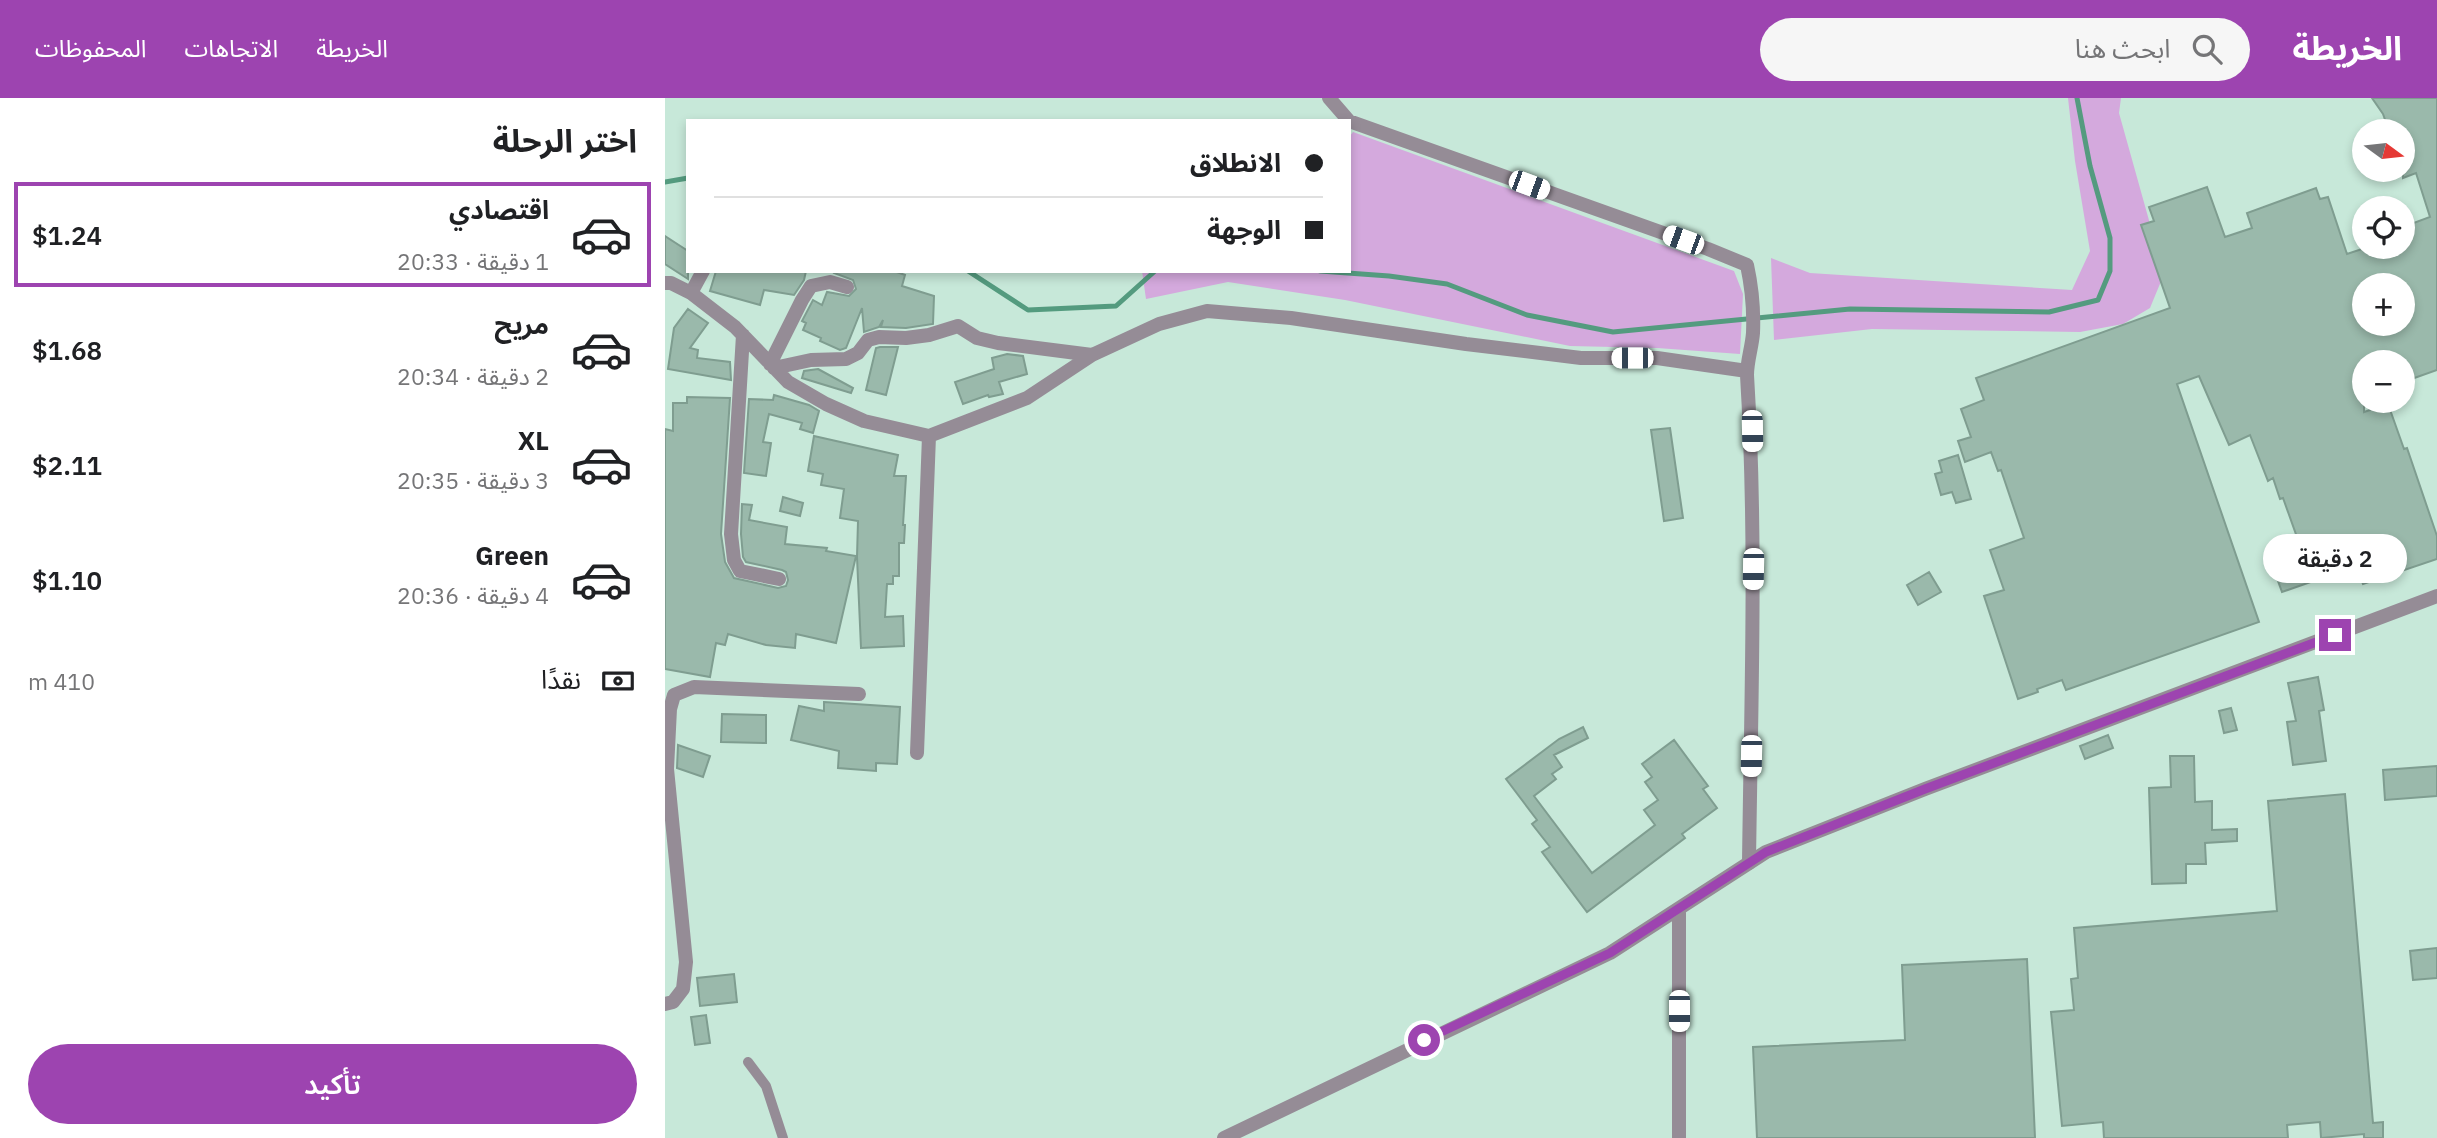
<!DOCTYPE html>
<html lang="ar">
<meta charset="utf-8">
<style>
:root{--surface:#fff;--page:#f6f6f6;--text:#202124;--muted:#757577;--line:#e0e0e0;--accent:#9d44b0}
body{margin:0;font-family:"IBM Plex Sans","Noto Sans Arabic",sans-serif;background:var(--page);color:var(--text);direction:rtl;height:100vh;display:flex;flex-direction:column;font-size:26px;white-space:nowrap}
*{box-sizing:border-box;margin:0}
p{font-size:23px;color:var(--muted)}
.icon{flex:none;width:38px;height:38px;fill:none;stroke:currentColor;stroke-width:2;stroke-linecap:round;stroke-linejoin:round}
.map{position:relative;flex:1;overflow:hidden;direction:ltr}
.sheet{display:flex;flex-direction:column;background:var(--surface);width:665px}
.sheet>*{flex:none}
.guide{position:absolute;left:21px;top:21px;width:665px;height:154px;border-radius:0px;box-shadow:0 4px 10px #0003;direction:rtl;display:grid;align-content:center;height:154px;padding:0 28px;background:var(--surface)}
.needle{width:46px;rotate:105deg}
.fabs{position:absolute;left:1687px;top:21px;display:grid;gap:14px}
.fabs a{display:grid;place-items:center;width:63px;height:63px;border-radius:50%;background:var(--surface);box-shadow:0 4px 10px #0003;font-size:35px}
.end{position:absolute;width:32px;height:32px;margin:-16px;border:9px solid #9d44b0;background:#fff;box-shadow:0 0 0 4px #fff}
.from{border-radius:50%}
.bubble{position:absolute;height:49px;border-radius:24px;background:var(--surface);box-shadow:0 4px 10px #0003;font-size:23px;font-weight:600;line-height:49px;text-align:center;direction:rtl}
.car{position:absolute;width:21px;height:42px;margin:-21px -10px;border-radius:9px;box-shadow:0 0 5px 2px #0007;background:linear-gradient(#fff 24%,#345 0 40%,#fff 0 76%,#345 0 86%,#fff 0)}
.guide b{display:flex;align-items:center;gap:24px;height:66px;font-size:26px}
.guide b+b{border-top:2px solid var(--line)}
.guide i{width:18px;height:18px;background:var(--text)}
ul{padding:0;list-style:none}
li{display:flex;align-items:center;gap:21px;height:105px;margin:0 14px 10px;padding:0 14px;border:4px solid transparent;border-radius:0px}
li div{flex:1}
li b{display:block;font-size:26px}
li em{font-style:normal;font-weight:600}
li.on{border-color:var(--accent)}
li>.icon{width:63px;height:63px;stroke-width:1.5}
h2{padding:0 28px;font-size:32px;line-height:84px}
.pay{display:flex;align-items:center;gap:18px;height:77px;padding:0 28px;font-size:26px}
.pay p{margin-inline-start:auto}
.primary-button{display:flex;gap:14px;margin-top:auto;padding:14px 28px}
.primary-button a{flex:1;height:80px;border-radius:42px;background:var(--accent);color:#fff;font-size:28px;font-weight:600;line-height:80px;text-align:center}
header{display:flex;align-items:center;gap:42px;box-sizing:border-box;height:98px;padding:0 35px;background:var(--accent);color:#fff}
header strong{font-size:33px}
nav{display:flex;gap:38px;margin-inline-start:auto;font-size:24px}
.search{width:490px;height:63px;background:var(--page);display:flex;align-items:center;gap:18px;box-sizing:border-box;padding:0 24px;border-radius:38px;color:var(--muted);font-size:26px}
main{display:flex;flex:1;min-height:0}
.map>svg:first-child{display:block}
</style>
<header>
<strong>الخريطة</strong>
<div class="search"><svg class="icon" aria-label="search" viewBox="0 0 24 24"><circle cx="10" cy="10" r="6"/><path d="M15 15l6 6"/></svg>ابحث هنا</div>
<nav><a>الخريطة</a><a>الاتجاهات</a><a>المحفوظات</a></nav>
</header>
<main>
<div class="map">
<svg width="1772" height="1040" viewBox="0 0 1772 1040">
<rect width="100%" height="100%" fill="#c7e8d9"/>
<path fill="#d4a9dd" d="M 1403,0 L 1456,0 L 1454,15 L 1499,176 L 1485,210 L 1458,226 L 1415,234 L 1207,231 L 1109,242 L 1106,160 L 1145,175 L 1407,192 L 1425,153 L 1410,63 Z
M 688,34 L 1069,173 L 1078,196 L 1075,256 L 992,250 L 905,248 L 680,202 L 563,184 L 481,201 L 477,173 L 684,173 L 684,39 Z"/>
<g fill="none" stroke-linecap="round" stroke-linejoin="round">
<path stroke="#549b7f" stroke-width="5" d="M 0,84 L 23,80
M 303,173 L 363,212 L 451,208 L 490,173
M 655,173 L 724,178 L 782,186 L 862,217 L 948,234 L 1185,211 L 1384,214 L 1433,202 L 1445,173 L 1445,140 L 1425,68 L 1412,0"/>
</g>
<path fill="#9ab9ab" stroke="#7f9d90" stroke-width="2" fill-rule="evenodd" d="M 1707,0 L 1772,0 L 1772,272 L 1738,284 L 1738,264 L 1699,264 L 1699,314 L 1723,306 L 1739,351 L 1742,350 L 1772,438 L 1772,461 L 1698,486 L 1691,468 L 1617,494 L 1602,453 L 1633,442 L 1618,400 L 1615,401 L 1608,380 L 1603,383 L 1585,337 L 1564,347 L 1534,278 L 1512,286 L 1594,524 L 1401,592 L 1397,582 L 1372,591 L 1373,594 L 1353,601 L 1319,498 L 1339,492 L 1325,452 L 1359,440 L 1336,372 L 1333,373 L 1326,354 L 1300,364 L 1293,343 L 1306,339 L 1296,311 L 1319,302 L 1311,280 L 1505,210 L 1476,127 L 1489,123 L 1484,109 L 1542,89 L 1560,139 L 1587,130 L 1582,115 L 1651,90 L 1655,101 L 1663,99 L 1682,156 L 1703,149 L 1738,149 L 1738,129 L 1765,119 L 1751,75 L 1738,80 L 1738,33 L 1724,33 L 1718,16 ZM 1699,187 L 1738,187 L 1738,226 L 1699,226 Z
M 0,138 L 23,153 L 23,181 L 0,166 Z
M 51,173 L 141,173 L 139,182 L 129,197 L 99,192 L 95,207 L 45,193 Z
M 170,173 L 229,173 L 240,177 L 237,188 L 269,198 L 268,226 L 241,230 L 216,229 L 218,222 L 214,229 L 199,234 L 197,210 L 181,250 L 175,252 L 155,243 L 156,240 L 138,232 L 141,225 L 137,223 L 148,202 L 157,207 L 162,194 L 184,198 L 191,191 L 188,182 L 169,175 Z
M 23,211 L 43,225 L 25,250 L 33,252 L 32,260 L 65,264 L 66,282 L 3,271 L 9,230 Z
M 215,249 L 233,249 L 221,297 L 201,292 L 211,250 Z
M 342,256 L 358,258 L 362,276 L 334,284 L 338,296 L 324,299 L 323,297 L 298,306 L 290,284 L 329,271 L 327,260 Z
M 153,271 L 188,290 L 186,295 L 137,280 L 139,273 Z
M 109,297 L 144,307 L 154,313 L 148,335 L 135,331 L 137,325 L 104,316 L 98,344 L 106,345 L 101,378 L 79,375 L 84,301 L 108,302 Z
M 22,299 L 65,300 L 56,436 L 60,464 L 69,480 L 113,490 L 121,488 L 123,482 L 121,474 L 117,472 L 81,464 L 78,459 L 76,436 L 77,406 L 87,407 L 84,422 L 122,429 L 120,446 L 162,450 L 161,453 L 191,458 L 171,545 L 131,536 L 130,550 L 101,547 L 63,536 L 60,547 L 51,545 L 45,579 L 0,571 L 0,331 L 8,333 L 8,305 L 22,305 Z
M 1005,330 L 1018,420 L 999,423 L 986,332 Z
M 149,338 L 233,357 L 229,378 L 241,378 L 238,427 L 240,427 L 239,445 L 234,445 L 234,478 L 228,478 L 228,486 L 222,486 L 220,519 L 238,518 L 239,548 L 196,550 L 192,459 L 193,423 L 175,420 L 179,391 L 156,387 L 158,376 L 143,373 Z
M 1293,357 L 1306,401 L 1291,405 L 1287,394 L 1276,397 L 1270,376 L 1277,374 L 1274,363 Z
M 118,399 L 138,405 L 135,418 L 115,413 Z
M 1264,474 L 1276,494 L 1253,507 L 1242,487 Z
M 1653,579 L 1659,612 L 1654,613 L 1661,663 L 1628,667 L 1622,624 L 1631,623 L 1623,585 Z
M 159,604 L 235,609 L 232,666 L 211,665 L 211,673 L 173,670 L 174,653 L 126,642 L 134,608 L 159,613 Z
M 1566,610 L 1572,632 L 1559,635 L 1554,613 Z
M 57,616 L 101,617 L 101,645 L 56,644 Z
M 918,629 L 923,640 L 889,657 L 897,669 L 887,676 L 891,681 L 869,698 L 927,775 L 990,727 L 979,712 L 993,702 L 980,684 L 987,679 L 977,666 L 1009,642 L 1043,688 L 1038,691 L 1052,710 L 1017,736 L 1020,740 L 922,814 L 877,754 L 885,749 L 867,726 L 872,722 L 841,681 L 894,641 Z
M 1443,637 L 1448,650 L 1420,661 L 1415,648 Z
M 13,647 L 45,658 L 38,679 L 12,670 Z
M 1505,658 L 1529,658 L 1530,704 L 1547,703 L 1547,732 L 1572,731 L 1572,743 L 1540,745 L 1541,766 L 1521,766 L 1521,785 L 1487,786 L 1484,690 L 1506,689 Z
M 1772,668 L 1772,698 L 1720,702 L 1718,672 Z
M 1680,696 L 1708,1025 L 1718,1024 L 1718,1040 L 1699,1040 L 1699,1036 L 1656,1040 L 1655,1024 L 1622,1027 L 1623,1040 L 1439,1040 L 1438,1024 L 1397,1028 L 1386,914 L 1409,912 L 1406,881 L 1413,880 L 1409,830 L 1612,813 L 1603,703 Z
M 1772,850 L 1772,880 L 1748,882 L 1745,853 Z
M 1362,861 L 1370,1040 L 1092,1040 L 1088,949 L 1240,942 L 1237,867 Z
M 69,876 L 72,904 L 35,908 L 32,880 Z
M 41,917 L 45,945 L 30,947 L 26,919 Z"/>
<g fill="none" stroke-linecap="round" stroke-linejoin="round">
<path stroke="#958c96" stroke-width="10" d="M 83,964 L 101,988 L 118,1040"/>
<path stroke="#958c96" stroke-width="14" d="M 664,0 L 684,23 L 1043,151 L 1082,167 C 1087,190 1089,212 1088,235 C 1087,249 1082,263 1082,277 C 1092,440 1086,603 1084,765
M 0,185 L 6,185 L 26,195 L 70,229 L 123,284 L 161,306 L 199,323 L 264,338 L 362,300 L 427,257 L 494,226 L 542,213 L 626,220 L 801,246 L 916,260 L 992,260 L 1082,273
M 26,195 L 38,173
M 78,237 L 66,436 L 69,462 L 75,473 L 114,481
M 105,266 L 137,202 L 146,188 L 165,184 L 182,189
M 109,270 L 146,262 L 181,261 L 193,255 L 203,242 L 214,239 L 241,240 L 264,237 L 293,228 L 312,240 L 333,245 L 427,257
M 252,655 L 264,338
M 0,906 L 8,904 L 18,891 L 21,864 L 2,671 L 5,611 L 9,597 L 29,589 L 194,596"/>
<path stroke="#958c96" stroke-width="14" d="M 1014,811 L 1014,1040
M 559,1040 L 945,855 L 1101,754 L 1260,691 L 1772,498"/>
</g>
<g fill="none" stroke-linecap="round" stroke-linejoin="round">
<path stroke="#9d44b0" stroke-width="9" d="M 759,942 L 945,855 L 1101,754 L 1260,691 L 1670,537"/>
</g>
</svg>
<div class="fabs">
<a><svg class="needle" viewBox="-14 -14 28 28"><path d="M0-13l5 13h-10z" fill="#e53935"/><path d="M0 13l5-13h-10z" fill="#757577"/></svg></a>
<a><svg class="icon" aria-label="locate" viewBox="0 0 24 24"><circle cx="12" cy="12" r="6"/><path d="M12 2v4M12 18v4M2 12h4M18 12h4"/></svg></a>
<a>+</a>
<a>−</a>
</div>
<i class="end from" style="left:759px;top:942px"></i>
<i class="end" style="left:1670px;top:537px"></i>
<div class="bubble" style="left:1598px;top:436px;width:144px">2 دقيقة</div>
<i class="car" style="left:864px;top:87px;rotate:110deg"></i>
<i class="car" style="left:1018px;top:142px;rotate:290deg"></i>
<i class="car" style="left:967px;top:260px;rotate:270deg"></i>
<i class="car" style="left:1087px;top:333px;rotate:179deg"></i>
<i class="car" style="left:1088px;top:471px;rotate:181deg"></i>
<i class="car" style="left:1086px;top:658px;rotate:181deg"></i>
<i class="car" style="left:1014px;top:913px;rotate:180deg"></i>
<div class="guide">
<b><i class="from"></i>الانطلاق</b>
<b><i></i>الوجهة</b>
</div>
</div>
<section class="sheet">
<h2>اختر الرحلة</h2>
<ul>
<li class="on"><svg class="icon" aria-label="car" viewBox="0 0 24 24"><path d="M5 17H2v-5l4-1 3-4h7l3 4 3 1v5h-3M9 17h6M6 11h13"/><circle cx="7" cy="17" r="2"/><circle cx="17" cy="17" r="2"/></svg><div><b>اقتصادي</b><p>1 دقيقة · 20:33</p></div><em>$1.24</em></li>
<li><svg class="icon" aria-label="car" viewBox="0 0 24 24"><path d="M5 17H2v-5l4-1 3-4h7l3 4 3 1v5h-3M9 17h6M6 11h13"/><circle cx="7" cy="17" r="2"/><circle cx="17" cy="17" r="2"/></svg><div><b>مريح</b><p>2 دقيقة · 20:34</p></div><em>$1.68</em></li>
<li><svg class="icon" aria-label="car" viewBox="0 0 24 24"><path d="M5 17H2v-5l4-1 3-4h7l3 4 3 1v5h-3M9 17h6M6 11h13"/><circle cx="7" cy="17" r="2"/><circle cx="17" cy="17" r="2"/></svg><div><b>XL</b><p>3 دقيقة · 20:35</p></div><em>$2.11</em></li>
<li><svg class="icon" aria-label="car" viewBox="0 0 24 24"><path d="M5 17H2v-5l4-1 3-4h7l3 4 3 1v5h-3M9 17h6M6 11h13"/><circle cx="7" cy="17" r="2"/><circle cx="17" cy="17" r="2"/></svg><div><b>Green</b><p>4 دقيقة · 20:36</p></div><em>$1.10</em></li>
</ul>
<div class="pay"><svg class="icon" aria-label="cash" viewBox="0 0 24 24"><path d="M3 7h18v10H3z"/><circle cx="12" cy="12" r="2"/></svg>نقدًا<p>410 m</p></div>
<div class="primary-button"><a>تأكيد</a></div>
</section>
</main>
